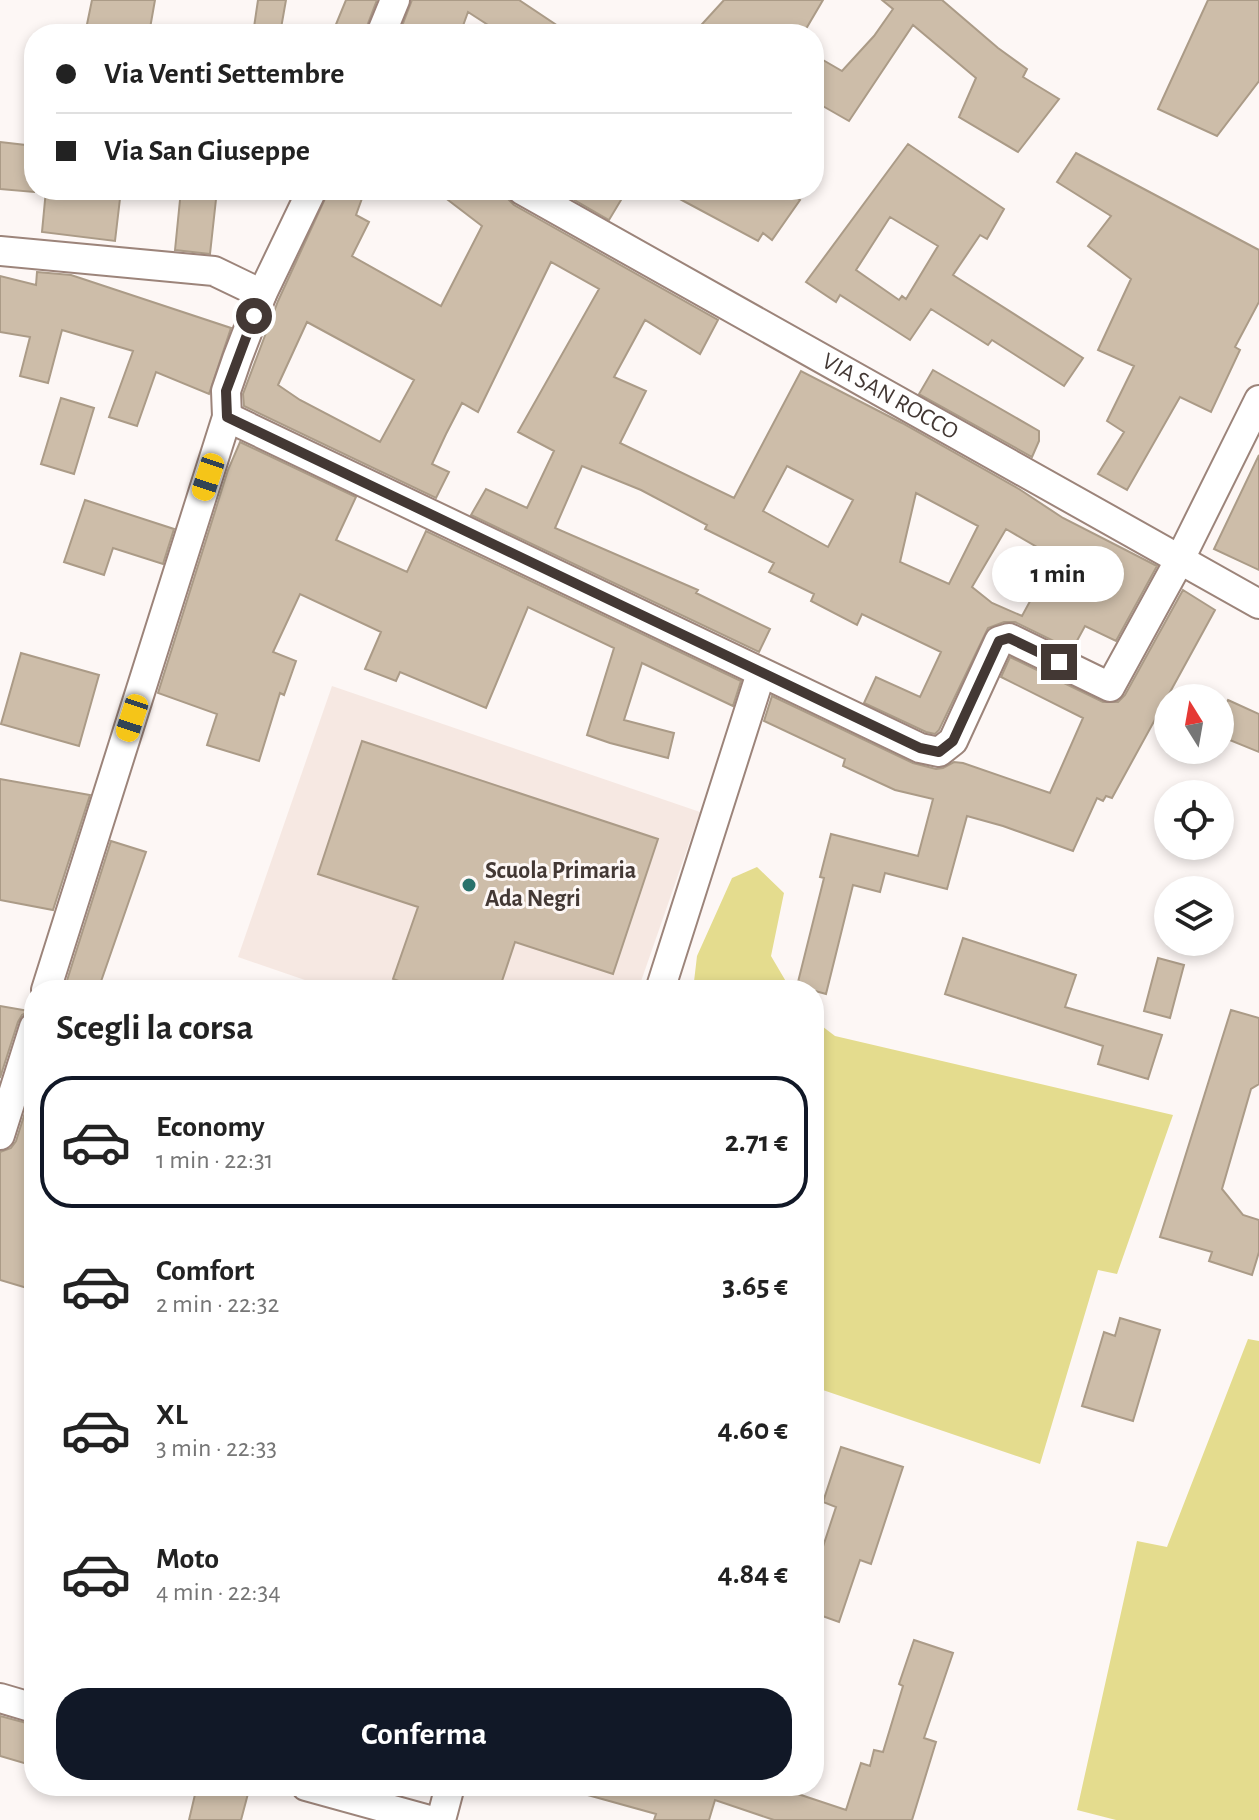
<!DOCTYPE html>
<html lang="it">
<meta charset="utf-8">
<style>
:root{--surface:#fff;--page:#f6f6f6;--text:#222;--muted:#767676;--line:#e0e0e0;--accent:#111827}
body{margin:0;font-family:"Alegreya Sans",sans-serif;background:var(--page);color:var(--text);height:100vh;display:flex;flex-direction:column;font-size:30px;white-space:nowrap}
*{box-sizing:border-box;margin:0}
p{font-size:26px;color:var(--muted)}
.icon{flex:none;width:44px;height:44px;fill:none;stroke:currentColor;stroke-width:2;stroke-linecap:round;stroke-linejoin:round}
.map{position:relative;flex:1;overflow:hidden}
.details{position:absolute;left:24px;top:980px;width:800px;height:816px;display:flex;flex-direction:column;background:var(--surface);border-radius:32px;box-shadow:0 4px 12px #0003}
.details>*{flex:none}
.hud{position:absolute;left:24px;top:24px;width:800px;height:176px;border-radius:32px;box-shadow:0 4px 12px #0003;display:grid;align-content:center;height:176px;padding:0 32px;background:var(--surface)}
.needle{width:52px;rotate:349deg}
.buttons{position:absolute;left:1154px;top:684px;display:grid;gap:16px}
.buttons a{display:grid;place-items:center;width:80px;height:80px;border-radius:50%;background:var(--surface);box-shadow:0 4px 12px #0003;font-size:40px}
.end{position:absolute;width:36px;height:36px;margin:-18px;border:10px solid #433834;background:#fff;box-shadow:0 0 0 4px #fff}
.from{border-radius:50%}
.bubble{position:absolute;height:56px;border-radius:28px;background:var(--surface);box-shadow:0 4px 12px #0003;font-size:26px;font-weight:700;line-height:56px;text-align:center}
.car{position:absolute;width:24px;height:48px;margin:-24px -12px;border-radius:10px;box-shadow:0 0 6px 2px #0007;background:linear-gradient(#f5c518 24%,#345 0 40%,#f5c518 0 76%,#345 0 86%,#f5c518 0)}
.hud b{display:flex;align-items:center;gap:28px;height:76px;font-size:30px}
.hud b+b{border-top:2px solid var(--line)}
.hud i{width:20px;height:20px;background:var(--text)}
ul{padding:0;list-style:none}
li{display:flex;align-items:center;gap:24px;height:132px;margin:0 16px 12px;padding:0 16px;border:4px solid transparent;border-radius:32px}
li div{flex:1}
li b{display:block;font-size:30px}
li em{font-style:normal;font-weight:700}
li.current{border-color:var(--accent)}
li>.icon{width:72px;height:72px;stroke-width:1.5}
h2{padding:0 32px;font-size:36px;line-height:96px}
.button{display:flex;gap:16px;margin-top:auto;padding:16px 32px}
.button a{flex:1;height:92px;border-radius:32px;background:var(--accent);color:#fff;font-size:32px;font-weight:700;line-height:92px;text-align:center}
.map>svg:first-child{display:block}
</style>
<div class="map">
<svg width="1259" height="1820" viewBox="0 0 1259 1820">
<rect width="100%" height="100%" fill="#fdf7f5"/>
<path fill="#f6e8e2" d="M 332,686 L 700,812 L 638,990 L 334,990 L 238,957 Z"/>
<path fill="#e4dc8e" d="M 757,867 L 784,893 L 771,956 L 791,990 L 693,990 L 697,956 L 732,878 Z
M 814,1020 L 835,1036 L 1173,1115 L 1117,1274 L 1098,1270 L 1040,1464 L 814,1387 Z
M 1248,1339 L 1259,1341 L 1259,1820 L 1116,1820 L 1077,1810 L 1137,1541 L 1167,1547 Z"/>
<path fill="#cdbda9" stroke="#ab9b87" stroke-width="2" fill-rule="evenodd" d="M 92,0 L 155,0 L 149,34 L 85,34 Z
M 258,0 L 286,0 L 280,34 L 253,34 Z
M 346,0 L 377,0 L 364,34 L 332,34 Z
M 412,0 L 519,0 L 570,34 L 502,34 L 468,12 L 460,34 L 399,34 Z
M 724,0 L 823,0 L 803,34 L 693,34 Z
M 882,0 L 942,0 L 998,48 L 1027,69 L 1023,77 L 1059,99 L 1018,152 L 959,117 L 976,78 L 913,25 L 849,121 L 814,101 L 814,76 L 823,60 L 842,71 L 874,36 L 893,9 Z
M 1208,0 L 1259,0 L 1259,81 L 1217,136 L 1158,109 Z
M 0,142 L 34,146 L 34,192 L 0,189 Z
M 908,144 L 1004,209 L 987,239 L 980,235 L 953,275 L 1083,358 L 1064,386 L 992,340 L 988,345 L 931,309 L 910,340 L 840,295 L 836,302 L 806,282 ZM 890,217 L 938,246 L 906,299 L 902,296 L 899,300 L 856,270 Z
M 1076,153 L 1259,250 L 1259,302 L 1235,347 L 1240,350 L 1211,412 L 1180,397 L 1127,490 L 1098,474 L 1124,432 L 1107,421 L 1134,366 L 1098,350 L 1131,279 L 1088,246 L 1111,216 L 1057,182 Z
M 46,190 L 121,190 L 115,241 L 42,232 Z
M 181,190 L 217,190 L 210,254 L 175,250 Z
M 329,190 L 365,190 L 356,215 L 369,222 L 352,256 L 441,306 L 482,226 L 435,190 L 505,190 L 507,198 L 514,205 L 718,320 L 700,354 L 645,320 L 614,377 L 646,391 L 620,443 L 734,498 L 801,371 L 902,423 L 1019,489 L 1063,518 L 1157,566 L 1116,641 L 1085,626 L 1072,650 L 1015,622 L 1004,622 L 988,628 L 939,730 L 935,734 L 926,732 L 864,703 L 876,677 L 920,697 L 941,652 L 862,614 L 857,625 L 811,601 L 814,594 L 769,572 L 774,563 L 705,529 L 707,525 L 641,490 L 582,466 L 555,528 L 698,590 L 696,593 L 770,629 L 759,652 L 471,515 L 486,489 L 527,508 L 554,451 L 518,432 L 599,289 L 551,262 L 478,412 L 462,403 L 446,434 L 432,464 L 449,472 L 436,498 L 244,406 L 243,394 L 278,301 ZM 307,322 L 414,380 L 380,442 L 300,400 L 278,385 ZM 787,466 L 853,500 L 828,547 L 763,511 ZM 916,493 L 978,526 L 949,584 L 900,562 ZM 1006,529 L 1054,557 L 1022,616 L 992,603 L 972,587 Z
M 557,190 L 627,190 L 609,220 Z
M 663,190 L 785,190 L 800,200 L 772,240 L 763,233 L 758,241 Z
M 37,272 L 71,275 L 231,328 L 209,394 L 156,372 L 137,426 L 109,417 L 133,351 L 62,330 L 48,383 L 20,376 L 30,337 L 0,332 L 0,276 L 36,285 Z
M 933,370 L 1039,431 L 1039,441 L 1032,457 L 919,394 Z
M 61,398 L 94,408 L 74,474 L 41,464 Z
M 240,442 L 356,497 L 336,540 L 407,572 L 426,531 L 741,681 L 733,706 L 642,663 L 624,720 L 674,733 L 668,758 L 610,743 L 587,735 L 614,648 L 528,607 L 486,708 L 400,672 L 396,681 L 365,669 L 381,632 L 300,594 L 273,652 L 296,661 L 284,695 L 280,693 L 259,761 L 207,745 L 217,714 L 158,693 L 228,470 Z
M 1259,455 L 1259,570 L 1214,549 Z
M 85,500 L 174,529 L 163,564 L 113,548 L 104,575 L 64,562 Z
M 1183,590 L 1215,610 L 1112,798 L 1106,796 L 1103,801 L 1097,798 L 1073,851 L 1003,826 L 967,816 L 947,889 L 885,873 L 880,892 L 853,885 L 826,994 L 797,986 L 824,878 L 820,877 L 831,834 L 918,856 L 933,799 L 895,790 L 843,766 L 845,759 L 764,721 L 772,696 L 913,763 L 936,769 L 943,768 L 954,762 L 963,763 L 1050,793 L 1083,718 L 1001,677 L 1010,657 L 1103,702 L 1118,702 L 1125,695 Z
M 21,653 L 99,675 L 79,746 L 1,724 Z
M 1228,700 L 1259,714 L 1259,752 L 1220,736 L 1220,721 Z
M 362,741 L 658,839 L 613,974 L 515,942 L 499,990 L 424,990 L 393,979 L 418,907 L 318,874 Z
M 0,779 L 90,795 L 53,910 L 0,900 Z
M 111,841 L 146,852 L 98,990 L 64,990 Z
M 963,938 L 1076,975 L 1065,1007 L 1162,1035 L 1148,1079 L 1098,1064 L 1103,1046 L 945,994 Z
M 1158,958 L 1184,965 L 1170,1018 L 1144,1011 Z
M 0,1006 L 29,1011 L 22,1015 L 18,1022 L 0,1078 Z
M 1231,1010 L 1259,1018 L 1259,1084 L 1251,1089 L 1222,1189 L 1243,1215 L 1259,1220 L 1259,1252 L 1252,1275 L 1209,1261 L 1212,1252 L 1160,1237 Z
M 34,1084 L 34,1265 L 27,1288 L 0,1280 L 0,1152 L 11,1148 L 16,1141 Z
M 1120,1318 L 1160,1330 L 1133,1421 L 1082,1406 L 1104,1332 L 1115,1336 Z
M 841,1447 L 903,1467 L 871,1564 L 860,1560 L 839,1622 L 814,1613 L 814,1574 L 836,1507 L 823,1502 Z
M 914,1640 L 953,1653 L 924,1738 L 936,1742 L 912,1820 L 774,1820 L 715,1800 L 709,1820 L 654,1820 L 656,1814 L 584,1794 L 585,1786 L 794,1786 L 792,1792 L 846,1810 L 861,1763 L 870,1766 L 874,1750 L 883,1752 L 903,1686 L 899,1684 Z
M 0,1716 L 34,1725 L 34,1766 L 0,1756 Z
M 197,1786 L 250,1786 L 241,1820 L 189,1820 Z"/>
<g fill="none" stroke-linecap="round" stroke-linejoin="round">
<defs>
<g id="street">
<path d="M 381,34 L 395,0"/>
<path id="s1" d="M 522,190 L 1259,604"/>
<path d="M 0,251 L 214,271 L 262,294"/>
<path d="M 227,417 L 920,748 L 939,752 L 953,741 L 999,641 L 1009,638 L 1110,687 L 1179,561 L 1259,400"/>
<path d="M 46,990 L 227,417 L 226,391 L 237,359 L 262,294 L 312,190"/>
<path d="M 660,990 L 761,673"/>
<path d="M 0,1135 L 34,1027"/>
<path d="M 0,1698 L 34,1708"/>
<path d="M 306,1786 L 429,1820"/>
<path d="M 441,1820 L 450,1786"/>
</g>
</defs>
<use href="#street" stroke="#9c847a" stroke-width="32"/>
<use href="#street" stroke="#fff" stroke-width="28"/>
</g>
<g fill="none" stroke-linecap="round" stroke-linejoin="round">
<path stroke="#433834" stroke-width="10" d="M 254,316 L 226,391 L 227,417 L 920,748 L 939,752 L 953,741 L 999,641 L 1009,638 L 1059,662"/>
</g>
<circle fill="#29726c" stroke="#fdf7f5" stroke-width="3" cx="469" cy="885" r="8"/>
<g text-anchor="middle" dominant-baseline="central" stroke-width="6" stroke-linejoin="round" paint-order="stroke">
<g font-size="24" fill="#433834" stroke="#fdf7f5">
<text stroke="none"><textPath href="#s1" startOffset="422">VIA SAN ROCCO</textPath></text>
</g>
<g font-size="24" font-weight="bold" fill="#433834" stroke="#fdf7f5" text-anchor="start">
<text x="485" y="871">Scuola Primaria<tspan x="485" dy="28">Ada Negri</tspan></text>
</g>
</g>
</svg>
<div class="buttons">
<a><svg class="needle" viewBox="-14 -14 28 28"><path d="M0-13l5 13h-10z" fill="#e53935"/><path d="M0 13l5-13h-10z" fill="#767676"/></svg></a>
<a><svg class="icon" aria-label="locate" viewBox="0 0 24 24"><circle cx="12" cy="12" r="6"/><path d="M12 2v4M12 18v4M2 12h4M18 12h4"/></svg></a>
<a><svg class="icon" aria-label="layers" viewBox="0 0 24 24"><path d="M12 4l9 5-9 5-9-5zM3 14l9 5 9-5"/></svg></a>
</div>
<i class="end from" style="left:254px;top:316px"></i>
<i class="end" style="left:1059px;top:662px"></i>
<div class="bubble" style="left:992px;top:546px;width:132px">1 min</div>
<i class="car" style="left:208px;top:477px;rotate:198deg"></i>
<i class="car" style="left:132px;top:718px;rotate:198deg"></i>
<div class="hud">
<b><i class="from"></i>Via Venti Settembre</b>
<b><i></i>Via San Giuseppe</b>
</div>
<section class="details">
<h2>Scegli la corsa</h2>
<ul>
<li class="current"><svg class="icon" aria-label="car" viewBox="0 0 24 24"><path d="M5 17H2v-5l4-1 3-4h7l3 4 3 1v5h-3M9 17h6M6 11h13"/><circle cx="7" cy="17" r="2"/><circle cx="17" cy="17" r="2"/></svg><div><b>Economy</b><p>1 min · 22:31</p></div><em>2.71 €</em></li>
<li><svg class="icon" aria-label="car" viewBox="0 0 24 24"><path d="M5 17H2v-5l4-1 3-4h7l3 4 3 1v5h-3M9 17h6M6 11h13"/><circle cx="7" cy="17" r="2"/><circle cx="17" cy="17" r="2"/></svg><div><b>Comfort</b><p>2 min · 22:32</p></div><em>3.65 €</em></li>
<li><svg class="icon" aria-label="car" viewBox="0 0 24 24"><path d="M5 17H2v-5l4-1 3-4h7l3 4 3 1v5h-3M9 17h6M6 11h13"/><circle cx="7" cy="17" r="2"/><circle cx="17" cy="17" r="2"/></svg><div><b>XL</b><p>3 min · 22:33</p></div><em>4.60 €</em></li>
<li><svg class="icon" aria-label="car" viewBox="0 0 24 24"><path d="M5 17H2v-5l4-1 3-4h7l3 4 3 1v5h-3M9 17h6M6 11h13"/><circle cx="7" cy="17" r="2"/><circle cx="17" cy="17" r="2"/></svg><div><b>Moto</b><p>4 min · 22:34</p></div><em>4.84 €</em></li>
</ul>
<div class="button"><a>Conferma</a></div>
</section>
</div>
